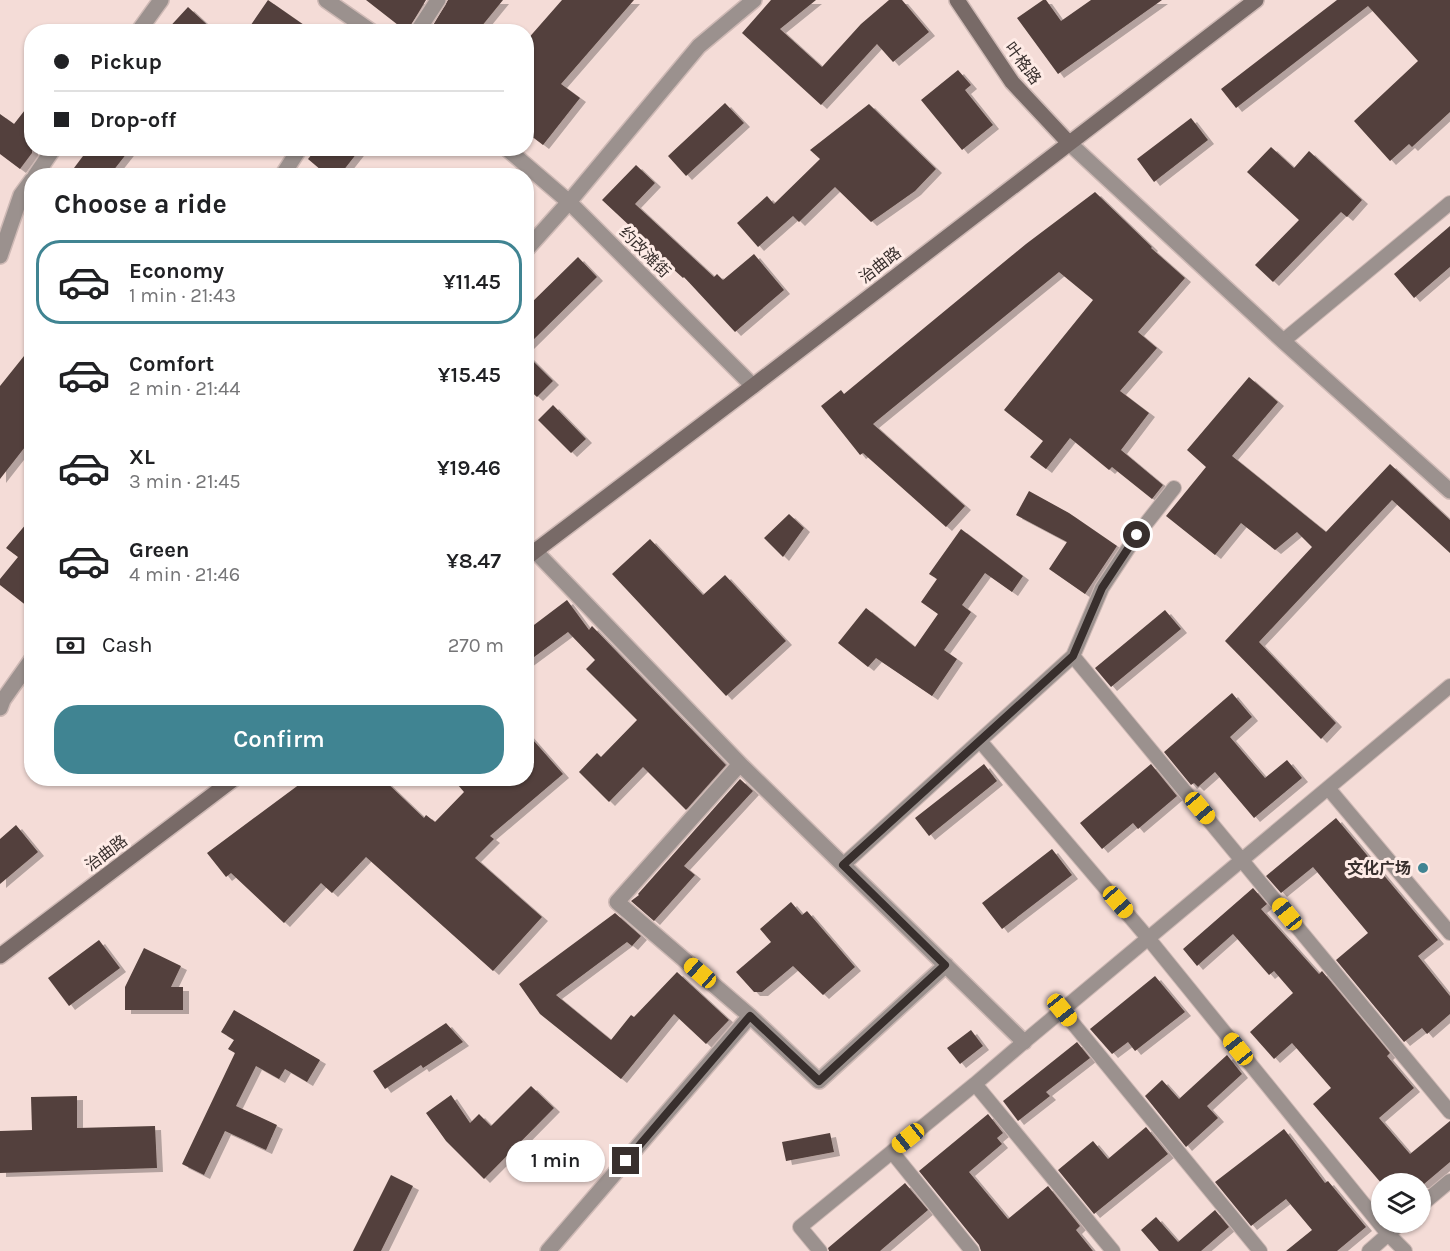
<!DOCTYPE html>
<meta charset="utf-8">
<style>
:root{--surface:#fff;--page:#f6f6f6;--text:#202124;--muted:#757577;--line:#e0e0e0;--accent:#408492}
body{margin:0;font-family:Karla,"Noto Sans SC",sans-serif;background:var(--page);color:var(--text);height:100vh;display:flex;flex-direction:column;font-size:22px;white-space:nowrap}
*{box-sizing:border-box;margin:0}
p{font-size:20px;color:var(--muted)}
.icon{flex:none;width:33px;height:33px;fill:none;stroke:currentColor;stroke-width:2;stroke-linecap:round;stroke-linejoin:round}
.map{position:relative;flex:1;overflow:hidden}
.details{position:absolute;left:24px;top:168px;width:510px;height:618px;display:flex;flex-direction:column;background:var(--surface);border-radius:24px;box-shadow:0 2px 4px #0004}
.details>*{flex:none}
.top-card{position:absolute;left:24px;top:24px;width:510px;height:132px;border-radius:24px;box-shadow:0 2px 4px #0004;display:grid;align-content:center;height:132px;padding:0 30px;background:var(--surface)}
.tools{position:absolute;left:1371px;top:1173px;display:grid;gap:12px}
.tools a{display:grid;place-items:center;width:60px;height:60px;border-radius:50%;background:var(--surface);box-shadow:0 2px 4px #0004;font-size:30px}
.end{position:absolute;width:27px;height:27px;margin:-14px;border:8px solid #382f2d;background:#fff;box-shadow:0 0 0 3px #fff}
.from{border-radius:50%}
.bubble{position:absolute;height:42px;border-radius:21px;background:var(--surface);box-shadow:0 2px 4px #0004;font-size:20px;font-weight:600;line-height:42px;text-align:center}
.car{position:absolute;width:18px;height:36px;margin:-18px -9px;border-radius:8px;box-shadow:0 0 4px 2px #0007;background:linear-gradient(#f5c518 24%,#345 0 40%,#f5c518 0 76%,#345 0 86%,#f5c518 0)}
.top-card b{display:flex;align-items:center;gap:21px;height:57px;font-size:22px}
.top-card b+b{border-top:2px solid var(--line)}
.top-card i{width:15px;height:15px;background:var(--text)}
ul{padding:0;list-style:none}
li{display:flex;align-items:center;gap:18px;height:84px;margin:0 12px 9px;padding:0 18px;border:3px solid transparent;border-radius:24px}
li div{flex:1}
li b{display:block;font-size:22px}
li em{font-style:normal;font-weight:600}
li.active{border-color:var(--accent)}
li>.icon{width:54px;height:54px;stroke-width:1.5}
h2{padding:0 30px;font-size:27px;line-height:72px}
.pay{display:flex;align-items:center;gap:15px;height:66px;padding:0 30px;font-size:22px}
.pay p{margin-inline-start:auto}
.primary-button{display:flex;gap:12px;margin-top:auto;padding:12px 30px}
.primary-button a{flex:1;height:69px;border-radius:24px;background:var(--accent);color:#fff;font-size:24px;font-weight:600;line-height:69px;text-align:center}
.map>svg:first-child{display:block}
</style>
<div class="map">
<svg width="1450" height="1251" viewBox="0 0 1450 1251">
<defs>
<filter id="shadow"><feDropShadow dx="6" dy="4" stdDeviation="0" flood-color="#0004"/></filter>
</defs>
<rect width="100%" height="100%" fill="#f4dcd7"/>
<path fill="#53403c" filter="url(#shadow)" d="M 268,0 L 314,32 L 246,32 Z
M 366,0 L 426,0 L 407,32 Z
M 448,0 L 503,0 L 477,32 L 429,32 Z
M 562,0 L 634,0 L 561,84 L 580,98 L 543,145 L 526,132 L 526,41 Z
M 771,0 L 816,0 L 780,29 L 822,67 L 861,24 L 889,0 L 902,0 L 929,32 L 893,62 L 877,44 L 821,105 L 742,33 Z
M 1043,0 L 1046,0 L 1061,21 L 1091,0 L 1162,0 L 1058,74 L 1017,18 Z
M 1337,0 L 1450,0 L 1450,112 L 1412,147 L 1409,144 L 1390,161 L 1354,121 L 1418,61 L 1368,6 L 1236,108 L 1221,89 Z
M 188,7 L 215,32 L 165,32 Z
M 958,70 L 971,85 L 965,90 L 993,125 L 962,150 L 921,100 Z
M 32,101 L 32,153 L 20,169 L 0,154 L 0,114 L 14,124 Z
M 725,103 L 744,123 L 686,176 L 668,156 Z
M 869,104 L 936,169 L 915,191 L 871,222 L 835,187 L 799,222 L 793,216 L 758,247 L 737,223 L 767,196 L 774,204 L 820,159 L 810,150 Z
M 1191,118 L 1208,140 L 1154,182 L 1137,159 Z
M 1271,147 L 1294,168 L 1309,151 L 1362,200 L 1347,217 L 1341,212 L 1273,282 L 1255,265 L 1299,220 L 1247,172 Z
M 89,148 L 131,148 L 109,176 L 68,176 Z
M 317,148 L 361,148 L 339,176 L 328,176 L 308,159 Z
M 636,165 L 655,183 L 635,204 L 714,277 L 717,274 L 723,280 L 754,254 L 784,290 L 735,332 L 684,277 L 683,278 L 629,229 L 631,227 L 602,200 Z
M 1095,192 L 1152,247 L 1151,248 L 1185,278 L 1138,332 L 1157,348 L 1120,391 L 1149,413 L 1121,450 L 1163,485 L 1152,499 L 1112,467 L 1109,470 L 1070,438 L 1046,469 L 1030,457 L 1043,441 L 1004,410 L 1093,300 L 1059,272 L 873,424 L 965,506 L 946,527 L 863,453 L 860,455 L 821,406 L 841,390 L 844,394 L 1026,244 Z
M 1450,226 L 1450,267 L 1414,298 L 1394,274 Z
M 578,257 L 597,277 L 526,347 L 526,308 Z
M 32,346 L 32,438 L 0,479 L 0,386 Z
M 526,354 L 553,381 L 537,397 L 526,387 Z
M 1249,377 L 1278,402 L 1232,456 L 1326,532 L 1390,464 L 1450,520 L 1450,553 L 1392,500 L 1259,642 L 1336,723 L 1321,739 L 1225,641 L 1312,547 L 1297,532 L 1275,550 L 1241,523 L 1215,555 L 1166,516 L 1206,467 L 1187,450 Z
M 553,405 L 586,439 L 571,453 L 538,420 Z
M 1029,491 L 1069,513 L 1117,546 L 1085,594 L 1049,569 L 1067,542 L 1016,515 Z
M 789,514 L 804,528 L 783,557 L 764,538 Z
M 32,517 L 32,610 L 0,585 L 0,579 L 18,557 L 6,548 Z
M 961,529 L 1023,576 L 1012,592 L 985,573 L 962,605 L 971,612 L 944,650 L 957,659 L 932,696 L 876,658 L 868,667 L 838,643 L 866,608 L 915,647 L 938,614 L 921,602 L 937,579 L 929,574 Z
M 650,539 L 703,595 L 725,575 L 786,641 L 726,696 L 612,574 Z
M 567,600 L 589,630 L 592,626 L 726,765 L 686,810 L 643,767 L 609,802 L 579,772 L 597,753 L 601,757 L 637,720 L 586,669 L 595,660 L 568,632 L 526,663 L 526,631 Z
M 1165,610 L 1181,629 L 1111,687 L 1095,668 Z
M 1232,693 L 1252,717 L 1230,737 L 1265,778 L 1287,760 L 1302,778 L 1254,818 L 1215,772 L 1198,787 L 1194,783 L 1191,785 L 1164,752 Z
M 526,732 L 563,774 L 490,836 L 494,839 L 475,858 L 542,917 L 493,971 L 366,857 L 332,893 L 321,883 L 284,923 L 231,873 L 226,877 L 207,853 L 308,778 L 382,778 L 424,818 L 426,815 L 435,822 L 464,792 L 452,778 L 526,778 Z
M 984,764 L 997,781 L 929,836 L 915,818 Z
M 1151,764 L 1177,796 L 1138,829 L 1133,823 L 1102,849 L 1080,823 Z
M 740,779 L 753,791 L 684,866 L 695,875 L 654,921 L 631,901 L 639,895 L 638,894 Z
M 1336,818 L 1438,940 L 1418,956 L 1450,996 L 1450,1014 L 1427,1034 L 1422,1028 L 1404,1042 L 1336,960 L 1368,933 L 1313,867 L 1281,893 L 1266,876 Z
M 16,825 L 38,852 L 0,884 L 0,839 Z
M 1052,849 L 1072,875 L 1002,929 L 982,903 Z
M 1253,888 L 1267,904 L 1261,909 L 1319,974 L 1322,971 L 1390,1053 L 1387,1056 L 1414,1088 L 1379,1118 L 1410,1154 L 1450,1121 L 1450,1162 L 1424,1184 L 1382,1184 L 1313,1104 L 1331,1088 L 1292,1043 L 1274,1059 L 1250,1032 L 1293,993 L 1274,971 L 1269,975 L 1233,934 L 1197,966 L 1183,949 Z
M 791,902 L 802,915 L 807,911 L 855,967 L 823,995 L 793,966 L 762,992 L 754,992 L 736,972 L 771,942 L 760,929 Z
M 615,913 L 641,936 L 632,946 L 627,942 L 556,995 L 611,1040 L 631,1015 L 634,1017 L 677,972 L 729,1020 L 706,1044 L 674,1014 L 621,1079 L 540,1014 L 519,984 Z
M 99,940 L 120,968 L 69,1006 L 48,978 Z
M 144,948 L 181,966 L 171,987 L 183,987 L 183,1010 L 125,1010 L 125,987 Z
M 1155,976 L 1185,1012 L 1135,1051 L 1128,1042 L 1112,1054 L 1090,1029 Z
M 234,1010 L 320,1060 L 307,1082 L 285,1069 L 279,1079 L 256,1066 L 236,1106 L 277,1125 L 266,1150 L 225,1131 L 204,1175 L 182,1164 L 235,1053 L 228,1049 L 234,1040 L 221,1032 Z
M 446,1023 L 463,1042 L 423,1068 L 421,1065 L 385,1089 L 373,1071 Z
M 971,1030 L 983,1046 L 960,1064 L 947,1048 Z
M 1077,1042 L 1090,1058 L 1046,1092 L 1050,1096 L 1018,1121 L 1003,1101 Z
M 1227,1055 L 1242,1074 L 1207,1106 L 1218,1118 L 1186,1147 L 1145,1096 L 1162,1080 L 1179,1099 Z
M 531,1086 L 554,1108 L 484,1179 L 446,1141 L 426,1113 L 451,1095 L 470,1123 L 479,1114 L 491,1126 Z
M 77,1096 L 77,1128 L 155,1126 L 157,1168 L 0,1173 L 0,1131 L 32,1130 L 31,1097 Z
M 988,1114 L 1003,1133 L 997,1138 L 1002,1144 L 969,1172 L 1008,1219 L 1048,1186 L 1080,1226 L 1076,1230 L 1093,1251 L 981,1251 L 979,1245 L 919,1171 Z
M 1146,1127 L 1168,1154 L 1094,1214 L 1058,1170 L 1093,1141 L 1108,1159 Z
M 1284,1129 L 1325,1183 L 1328,1181 L 1366,1227 L 1337,1251 L 1286,1251 L 1312,1230 L 1286,1199 L 1251,1226 L 1215,1182 Z
M 830,1133 L 834,1152 L 786,1161 L 782,1142 Z
M 391,1175 L 413,1186 L 381,1251 L 353,1251 Z
M 905,1183 L 928,1210 L 880,1251 L 829,1251 L 828,1248 Z
M 1215,1210 L 1229,1227 L 1201,1251 L 1159,1251 L 1141,1230 L 1156,1217 L 1178,1242 Z"/>
<g fill="none" stroke-linecap="round" stroke-linejoin="round">
<defs>
<path id="lane" d="M 1283,341 L 1450,203
M 1073,656 L 1102,588 L 1137,535 L 1174,488
M 980,741 L 1148,938 L 1388,1234 L 1405,1251
M 1328,788 L 1450,933
M 843,865 L 1073,656 L 1450,1112
M 1062,1010 L 1260,1251
M 975,1084 L 1113,1251
M 892,1152 L 972,1251
M 1420,1206 L 1450,1181
M 820,1251 L 800,1227 L 975,1084 L 1024,1042 L 1450,686
M 1369,1251 L 1402,1222"/>
<path id="street" d="M 326,0 L 372,32
M 138,32 L 161,0
M 417,32 L 438,0
M 1068,142 L 1283,341 L 1450,491
M 506,148 L 569,202 L 753,386
M 35,176 L 54,148
M 282,176 L 300,148
M 526,250 L 569,202 L 699,46 L 754,0
M 0,256 L 21,195 L 32,180
M 535,551 L 740,764 L 617,902 L 750,1016 L 548,1251
M 0,708 L 3,700 L 32,659
M 740,764 L 1024,1042
M 750,1016 L 819,1081 L 946,965"/>
<path id="secondary" d="M 957,0 L 1012,82 L 1068,142
M 526,558 L 753,386 L 1256,0
M 0,956 L 235,778"/>
</defs>
<use href="#lane" stroke="#ceb9b5" stroke-width="16"/>
<use href="#street" stroke="#ceb9b5" stroke-width="18"/>
<use href="#secondary" stroke="#ceb9b5" stroke-width="18"/>
<use href="#lane" stroke="#9b918e" stroke-width="14"/>
<use href="#street" stroke="#9b918e" stroke-width="15"/>
<use href="#secondary" stroke="#786a67" stroke-width="15"/>
</g>
<g fill="none" stroke-linecap="round" stroke-linejoin="round">
<path stroke="#382f2d" stroke-width="8" d="M 626,1161 L 750,1016 L 819,1081 L 945,965 L 843,865 L 1073,656 L 1102,588 L 1137,535"/>
</g>
<circle fill="#408492" stroke="#feebe6" stroke-width="2" cx="1423" cy="868" r="6"/>
<g text-anchor="middle" dominant-baseline="central" stroke-width="6" stroke-linejoin="round" paint-order="stroke">
<g font-size="16" fill="#382f2d" stroke="#feebe6">
<text transform="translate(1023 63) rotate(53)">叶格路</text>
<text transform="translate(645 252) rotate(45)">约改滩街</text>
<text transform="translate(880 265) rotate(-38)">治曲路</text>
<text transform="translate(106 853) rotate(-37)">治曲路</text>
</g>
<g font-size="16" font-weight="bold" fill="#382f2d" stroke="#feebe6" text-anchor="end">
<text x="1411" y="868">文化广场</text>
</g>
</g>
</svg>
<div class="tools">
<a><svg class="icon" aria-label="layers" viewBox="0 0 24 24"><path d="M12 4l9 5-9 5-9-5zM3 14l9 5 9-5"/></svg></a>
</div>
<i class="end from" style="left:1137px;top:535px"></i>
<i class="end" style="left:626px;top:1161px"></i>
<div class="bubble" style="left:506px;top:1140px;width:99px">1 min</div>
<i class="car" style="left:1200px;top:808px;rotate:140deg"></i>
<i class="car" style="left:1118px;top:902px;rotate:139deg"></i>
<i class="car" style="left:1287px;top:914px;rotate:321deg"></i>
<i class="car" style="left:700px;top:973px;rotate:311deg"></i>
<i class="car" style="left:1062px;top:1010px;rotate:141deg"></i>
<i class="car" style="left:1238px;top:1049px;rotate:321deg"></i>
<i class="car" style="left:908px;top:1138px;rotate:231deg"></i>
<div class="top-card">
<b><i class="from"></i>Pickup</b>
<b><i></i>Drop-off</b>
</div>
<section class="details">
<h2>Choose a ride</h2>
<ul>
<li class="active"><svg class="icon" aria-label="car" viewBox="0 0 24 24"><path d="M5 17H2v-5l4-1 3-4h7l3 4 3 1v5h-3M9 17h6M6 11h13"/><circle cx="7" cy="17" r="2"/><circle cx="17" cy="17" r="2"/></svg><div><b>Economy</b><p>1 min · 21:43</p></div><em>¥11.45</em></li>
<li><svg class="icon" aria-label="car" viewBox="0 0 24 24"><path d="M5 17H2v-5l4-1 3-4h7l3 4 3 1v5h-3M9 17h6M6 11h13"/><circle cx="7" cy="17" r="2"/><circle cx="17" cy="17" r="2"/></svg><div><b>Comfort</b><p>2 min · 21:44</p></div><em>¥15.45</em></li>
<li><svg class="icon" aria-label="car" viewBox="0 0 24 24"><path d="M5 17H2v-5l4-1 3-4h7l3 4 3 1v5h-3M9 17h6M6 11h13"/><circle cx="7" cy="17" r="2"/><circle cx="17" cy="17" r="2"/></svg><div><b>XL</b><p>3 min · 21:45</p></div><em>¥19.46</em></li>
<li><svg class="icon" aria-label="car" viewBox="0 0 24 24"><path d="M5 17H2v-5l4-1 3-4h7l3 4 3 1v5h-3M9 17h6M6 11h13"/><circle cx="7" cy="17" r="2"/><circle cx="17" cy="17" r="2"/></svg><div><b>Green</b><p>4 min · 21:46</p></div><em>¥8.47</em></li>
</ul>
<div class="pay"><svg class="icon" aria-label="cash" viewBox="0 0 24 24"><path d="M3 7h18v10H3z"/><circle cx="12" cy="12" r="2"/></svg>Cash<p>270 m</p></div>
<div class="primary-button"><a>Confirm</a></div>
</section>
</div>
